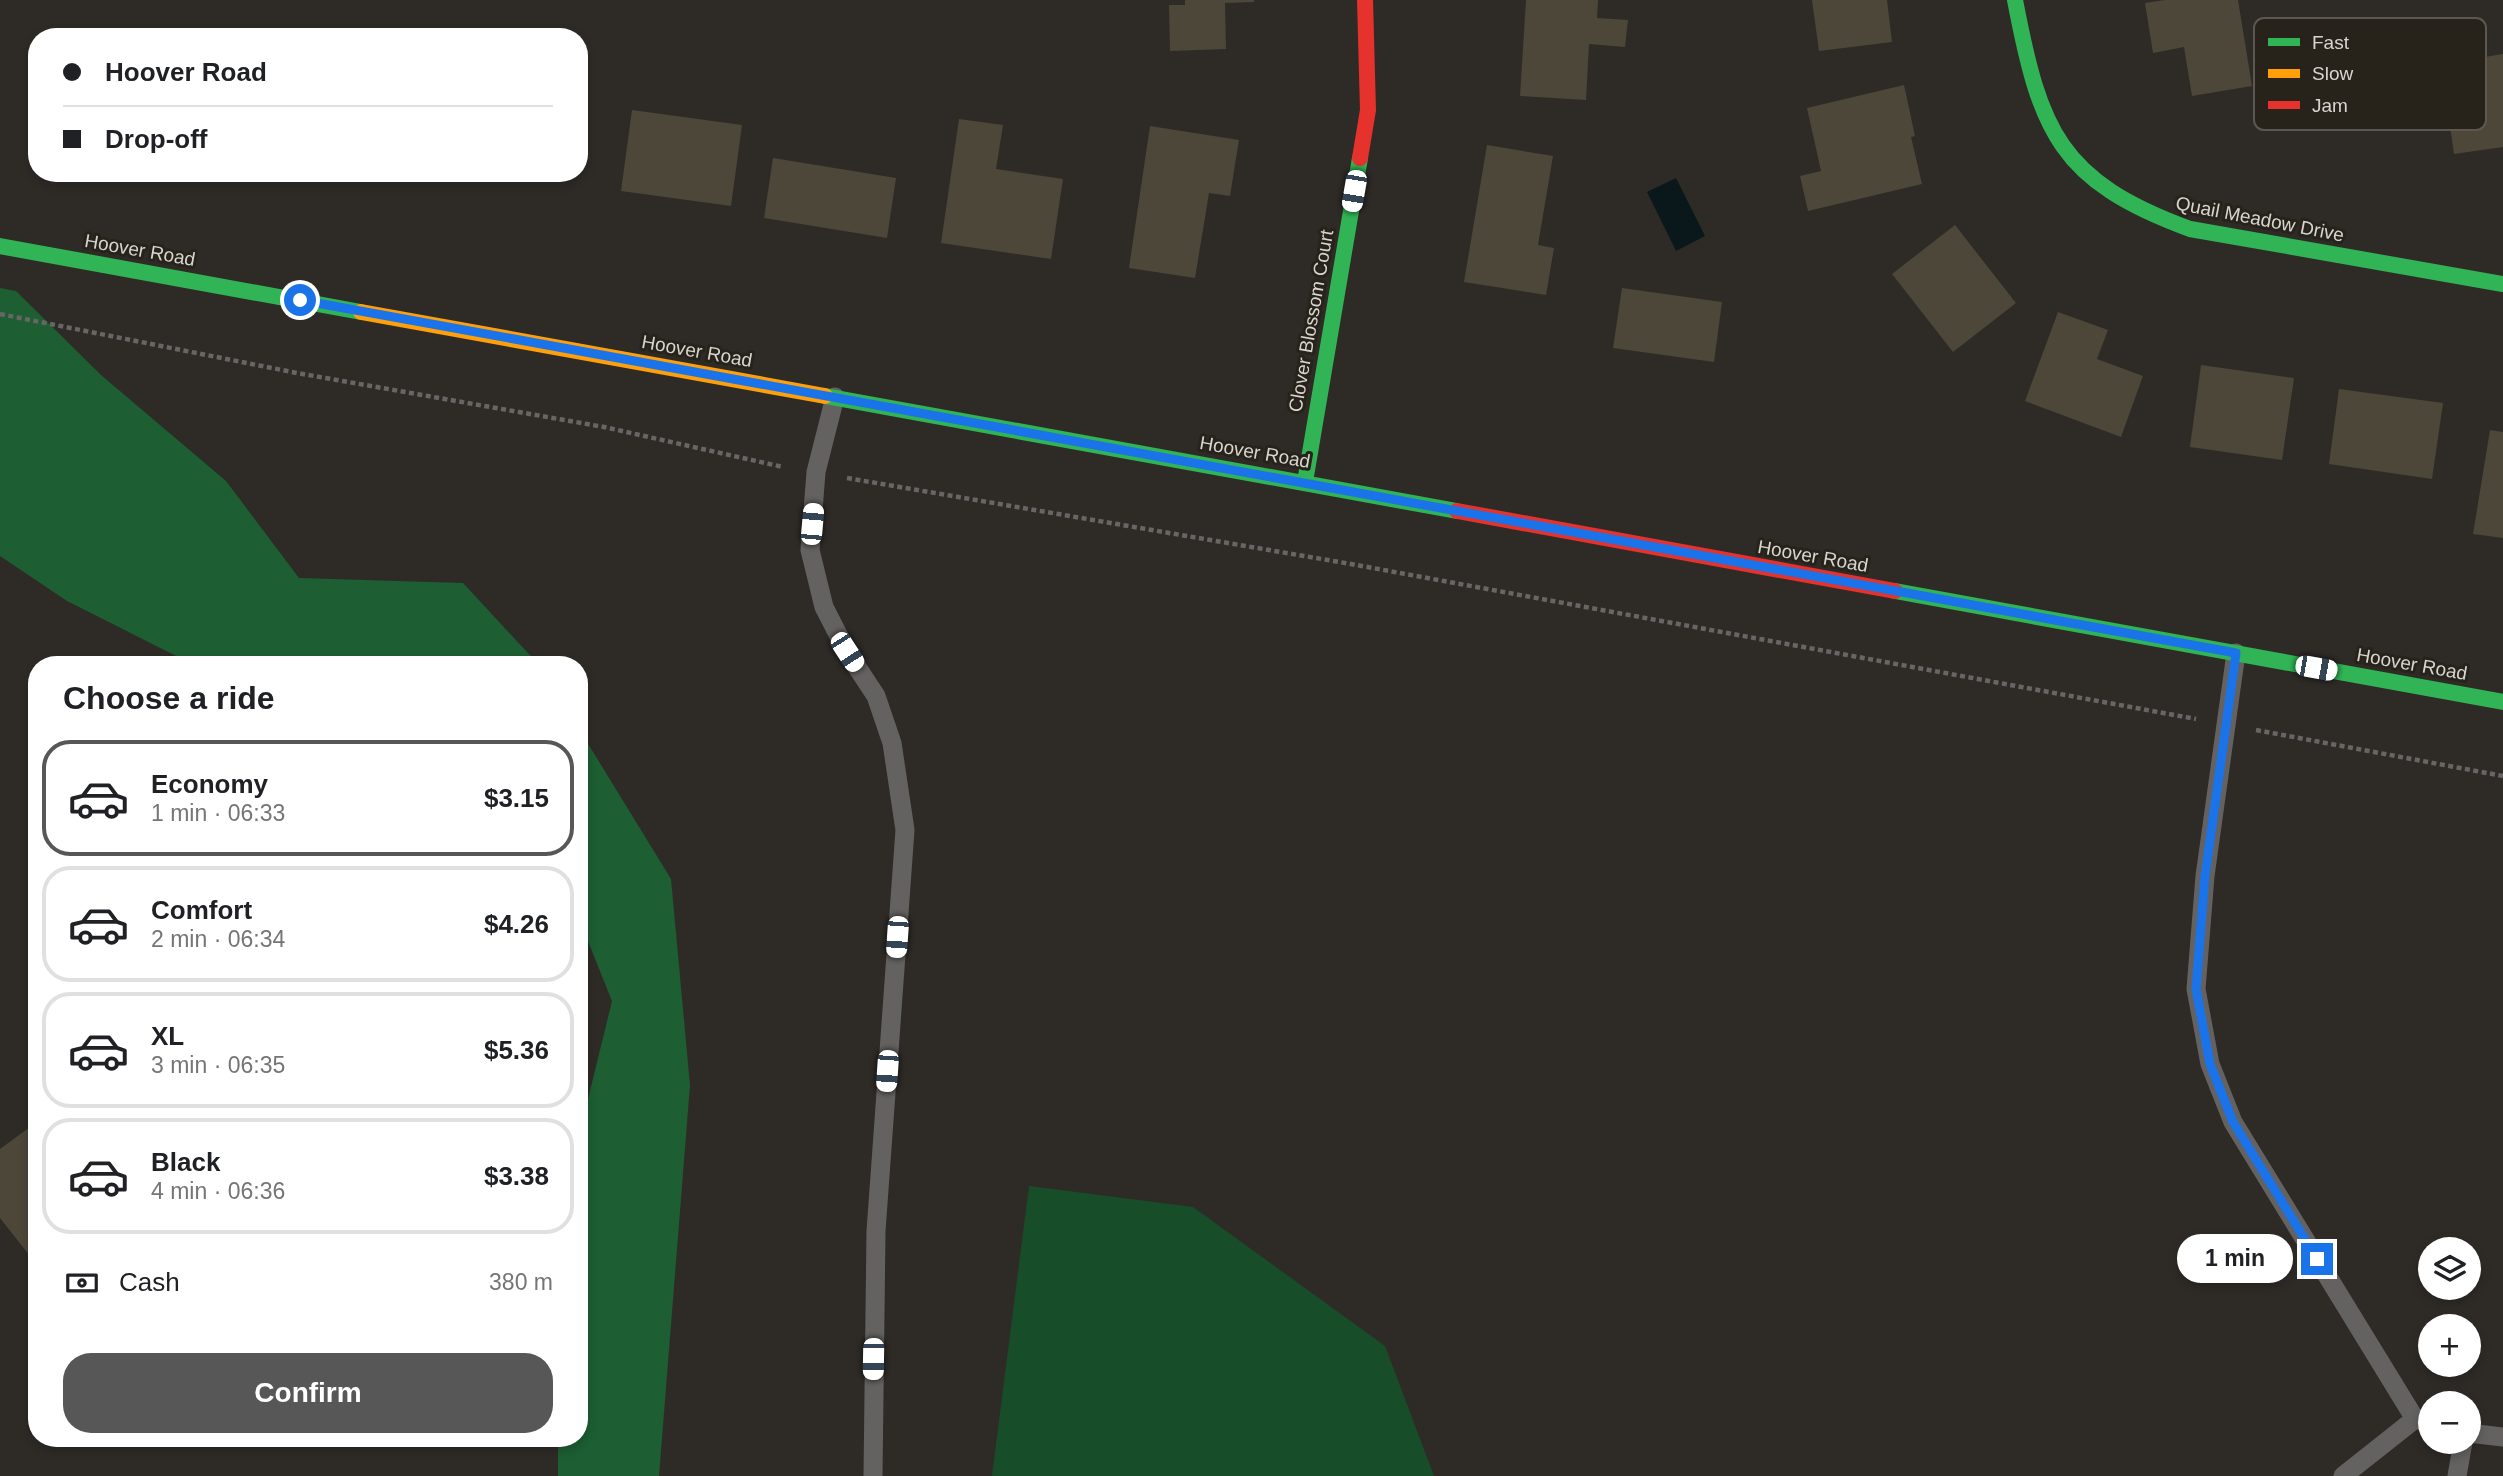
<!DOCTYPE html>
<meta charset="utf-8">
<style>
:root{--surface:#fff;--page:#f6f6f6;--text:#202124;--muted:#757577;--line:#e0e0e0;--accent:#585757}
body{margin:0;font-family:Arial,sans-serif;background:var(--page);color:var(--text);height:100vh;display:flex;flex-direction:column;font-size:26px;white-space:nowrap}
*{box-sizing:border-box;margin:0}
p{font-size:23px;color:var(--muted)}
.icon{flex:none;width:38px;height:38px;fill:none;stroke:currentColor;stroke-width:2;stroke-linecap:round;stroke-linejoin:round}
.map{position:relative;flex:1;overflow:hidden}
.side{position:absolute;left:28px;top:656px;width:560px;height:791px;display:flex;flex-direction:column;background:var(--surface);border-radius:28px;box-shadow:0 4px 10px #0003}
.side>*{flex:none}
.top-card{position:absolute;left:28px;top:28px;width:560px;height:154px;border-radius:28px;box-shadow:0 4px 10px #0003;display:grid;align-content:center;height:154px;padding:0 35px;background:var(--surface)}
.controls{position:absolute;left:2418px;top:1237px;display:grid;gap:14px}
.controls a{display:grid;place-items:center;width:63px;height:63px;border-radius:50%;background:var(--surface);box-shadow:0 4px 10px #0003;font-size:35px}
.end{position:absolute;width:32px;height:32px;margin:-16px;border:9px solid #1a73e8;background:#fff;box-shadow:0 0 0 4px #fff}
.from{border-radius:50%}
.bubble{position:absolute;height:49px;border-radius:24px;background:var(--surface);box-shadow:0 4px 10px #0003;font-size:23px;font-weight:600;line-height:49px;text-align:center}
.car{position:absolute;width:21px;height:42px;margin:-21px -10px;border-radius:9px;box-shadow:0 0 5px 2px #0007;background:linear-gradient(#fff 24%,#345 0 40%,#fff 0 76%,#345 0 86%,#fff 0)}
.top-card b{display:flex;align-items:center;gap:24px;height:66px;font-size:26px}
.top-card b+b{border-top:2px solid var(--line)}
.top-card i{width:18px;height:18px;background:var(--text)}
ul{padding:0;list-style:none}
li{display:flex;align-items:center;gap:21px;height:116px;margin:0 14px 10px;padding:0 21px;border:4px solid var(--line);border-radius:28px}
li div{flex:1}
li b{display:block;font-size:26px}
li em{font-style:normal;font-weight:600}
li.selected{border-color:var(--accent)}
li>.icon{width:63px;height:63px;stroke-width:1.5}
h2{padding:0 35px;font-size:32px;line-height:84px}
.pay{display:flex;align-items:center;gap:18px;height:77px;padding:0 35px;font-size:26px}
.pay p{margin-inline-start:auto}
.action{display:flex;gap:14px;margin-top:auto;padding:14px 35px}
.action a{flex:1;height:80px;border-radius:28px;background:var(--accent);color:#fff;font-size:28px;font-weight:600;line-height:80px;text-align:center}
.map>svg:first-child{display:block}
</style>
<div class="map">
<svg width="2503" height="1476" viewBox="0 0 2503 1476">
<rect width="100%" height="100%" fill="#2e2b27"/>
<path fill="#184d29" d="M 1029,1186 L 1193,1207 L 1385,1346 L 1434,1476 L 992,1476 Z"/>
<path fill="#1d5e32" d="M 0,288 L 16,291 L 101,375 L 226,481 L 299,578 L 463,583 L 539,665 L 194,665 L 67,601 L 0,556 Z
M 579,729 L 671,879 L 690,1085 L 659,1476 L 558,1476 L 558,1439 L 579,1438 L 579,1136 L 612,1001 L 579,919 Z"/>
<path fill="#0b181b" d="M 1676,178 L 1705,236 L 1676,251 L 1647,192 Z"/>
<path fill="#4c4739" d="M 1185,0 L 1254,0 L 1254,2 L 1225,3 L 1226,49 L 1170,51 L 1169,5 L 1185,5 Z
M 1526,0 L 1598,0 L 1597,18 L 1628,20 L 1625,47 L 1589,44 L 1586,100 L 1520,96 Z
M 1812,0 L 1887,0 L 1892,42 L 1819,51 Z
M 2165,0 L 2238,0 L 2252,86 L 2192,96 L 2184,47 L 2153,53 L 2145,3 Z
M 2503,54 L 2503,147 L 2454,154 L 2441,64 Z
M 1904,85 L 1915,136 L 1911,137 L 1922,184 L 1808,211 L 1800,176 L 1821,171 L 1807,108 Z
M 632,110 L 742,125 L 731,206 L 621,191 Z
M 959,119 L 1003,125 L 996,169 L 1063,179 L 1051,259 L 941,243 Z
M 1150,126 L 1239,140 L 1230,196 L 1209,193 L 1195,278 L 1129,268 Z
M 1487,145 L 1553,156 L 1538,245 L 1554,248 L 1546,295 L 1464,282 Z
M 773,158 L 896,178 L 887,238 L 764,218 Z
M 1955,225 L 2016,303 L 1953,352 L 1892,274 Z
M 1622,288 L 1722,302 L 1714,362 L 1613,348 Z
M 2058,312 L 2108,330 L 2097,359 L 2143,376 L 2121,437 L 2025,401 Z
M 2201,365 L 2294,378 L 2282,460 L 2190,447 Z
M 2339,389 L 2443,403 L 2432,479 L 2329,464 Z
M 2490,430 L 2503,432 L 2503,538 L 2473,534 Z
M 37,1122 L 37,1265 L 0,1218 L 0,1149 Z"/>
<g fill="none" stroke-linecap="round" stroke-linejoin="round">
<path stroke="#686665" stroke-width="4.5" stroke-dasharray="5 3.5" stroke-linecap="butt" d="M 0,314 L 297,373 L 604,427 L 783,467
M 847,478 L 1351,564 L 2196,719
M 2256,730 L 2503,776"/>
<path stroke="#646261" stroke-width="19" d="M 835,397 L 816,472 L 810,550 L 824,607 L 847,652 L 876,696 L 892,743 L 905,830 L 876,1231 L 873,1476
M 2236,653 L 2205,876 L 2196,989 L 2210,1064 L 2233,1122 L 2415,1419 L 2431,1423
M 2469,1433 L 2503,1437
M 2343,1476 L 2415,1419
M 2457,1476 L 2463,1442"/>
<path stroke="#30b455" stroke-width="16" d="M 2015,0 C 2040,131 2059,181 2190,229 L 2503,284
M 0,246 L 361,312
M 825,396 L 1457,511
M 1305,482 L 1360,158
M 1895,591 L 2503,702"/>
<path stroke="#ff9f0a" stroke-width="16" d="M 361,312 L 825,396"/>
<path stroke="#e5322d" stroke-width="16" d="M 1360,158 L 1368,110 L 1365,0
M 1457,511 L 1895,591"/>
</g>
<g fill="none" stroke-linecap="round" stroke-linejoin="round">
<path stroke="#1a73e8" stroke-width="9" d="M 300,300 L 2236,653 L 2205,876 L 2196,989 L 2210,1064 L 2233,1122 L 2317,1259"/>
</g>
<g text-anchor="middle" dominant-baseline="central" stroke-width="6" stroke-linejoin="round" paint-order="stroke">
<g font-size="19" fill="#d8d5d0" stroke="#27231b">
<text transform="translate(2260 219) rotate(11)">Quail Meadow Drive</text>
<text transform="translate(140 250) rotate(10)">Hoover Road</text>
<text transform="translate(1311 321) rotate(-80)">Clover Blossom Court</text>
<text transform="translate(697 351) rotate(10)">Hoover Road</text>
<text transform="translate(1255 452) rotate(10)">Hoover Road</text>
<text transform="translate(1813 556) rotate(10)">Hoover Road</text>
<text transform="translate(2412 664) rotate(10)">Hoover Road</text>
</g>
</g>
<rect x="2254" y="18" width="232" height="112" rx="10" fill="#27231b" stroke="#5c5851" stroke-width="2"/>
<rect x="2268" y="38" width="32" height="8" fill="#30b455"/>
<rect x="2268" y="69" width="32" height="9" fill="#ff9f0a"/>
<rect x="2268" y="101" width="32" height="8" fill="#e5322d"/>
<g font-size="19" fill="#d8d5d0">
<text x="2312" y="49">Fast</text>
<text x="2312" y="80">Slow</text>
<text x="2312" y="112">Jam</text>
</g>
</svg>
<div class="controls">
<a><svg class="icon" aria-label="layers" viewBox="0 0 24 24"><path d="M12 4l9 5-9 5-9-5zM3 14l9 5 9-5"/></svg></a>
<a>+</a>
<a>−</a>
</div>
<i class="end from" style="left:300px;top:300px"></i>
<i class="end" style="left:2317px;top:1259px"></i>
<div class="bubble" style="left:2177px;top:1234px;width:116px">1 min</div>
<i class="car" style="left:1354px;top:191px;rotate:190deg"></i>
<i class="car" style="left:812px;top:524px;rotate:5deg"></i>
<i class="car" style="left:847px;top:652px;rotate:147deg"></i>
<i class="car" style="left:2316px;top:668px;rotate:100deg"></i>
<i class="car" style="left:897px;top:937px;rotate:184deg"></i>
<i class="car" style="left:887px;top:1071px;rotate:184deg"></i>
<i class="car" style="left:873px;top:1359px;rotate:181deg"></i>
<div class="top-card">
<b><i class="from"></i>Hoover Road</b>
<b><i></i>Drop-off</b>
</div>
<section class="side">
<h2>Choose a ride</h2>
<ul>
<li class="selected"><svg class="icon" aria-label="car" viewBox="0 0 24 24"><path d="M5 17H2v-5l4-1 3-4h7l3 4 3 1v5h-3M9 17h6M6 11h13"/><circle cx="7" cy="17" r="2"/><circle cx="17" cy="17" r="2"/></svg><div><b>Economy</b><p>1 min · 06:33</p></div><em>$3.15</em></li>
<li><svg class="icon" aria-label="car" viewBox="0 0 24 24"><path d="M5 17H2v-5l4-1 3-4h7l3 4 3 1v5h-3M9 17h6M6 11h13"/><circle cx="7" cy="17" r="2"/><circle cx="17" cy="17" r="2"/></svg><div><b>Comfort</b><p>2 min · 06:34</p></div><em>$4.26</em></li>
<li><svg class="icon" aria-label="car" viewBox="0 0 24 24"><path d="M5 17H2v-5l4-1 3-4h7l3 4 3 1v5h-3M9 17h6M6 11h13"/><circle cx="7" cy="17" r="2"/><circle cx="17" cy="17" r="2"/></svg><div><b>XL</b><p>3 min · 06:35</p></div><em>$5.36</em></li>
<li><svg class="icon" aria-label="car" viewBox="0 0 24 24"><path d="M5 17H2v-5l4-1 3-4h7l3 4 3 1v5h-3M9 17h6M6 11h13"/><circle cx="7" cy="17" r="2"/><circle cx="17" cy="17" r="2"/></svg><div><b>Black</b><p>4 min · 06:36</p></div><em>$3.38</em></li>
</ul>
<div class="pay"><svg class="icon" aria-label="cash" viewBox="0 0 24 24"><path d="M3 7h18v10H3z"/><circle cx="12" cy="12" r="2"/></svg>Cash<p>380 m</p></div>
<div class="action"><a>Confirm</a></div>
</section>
</div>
